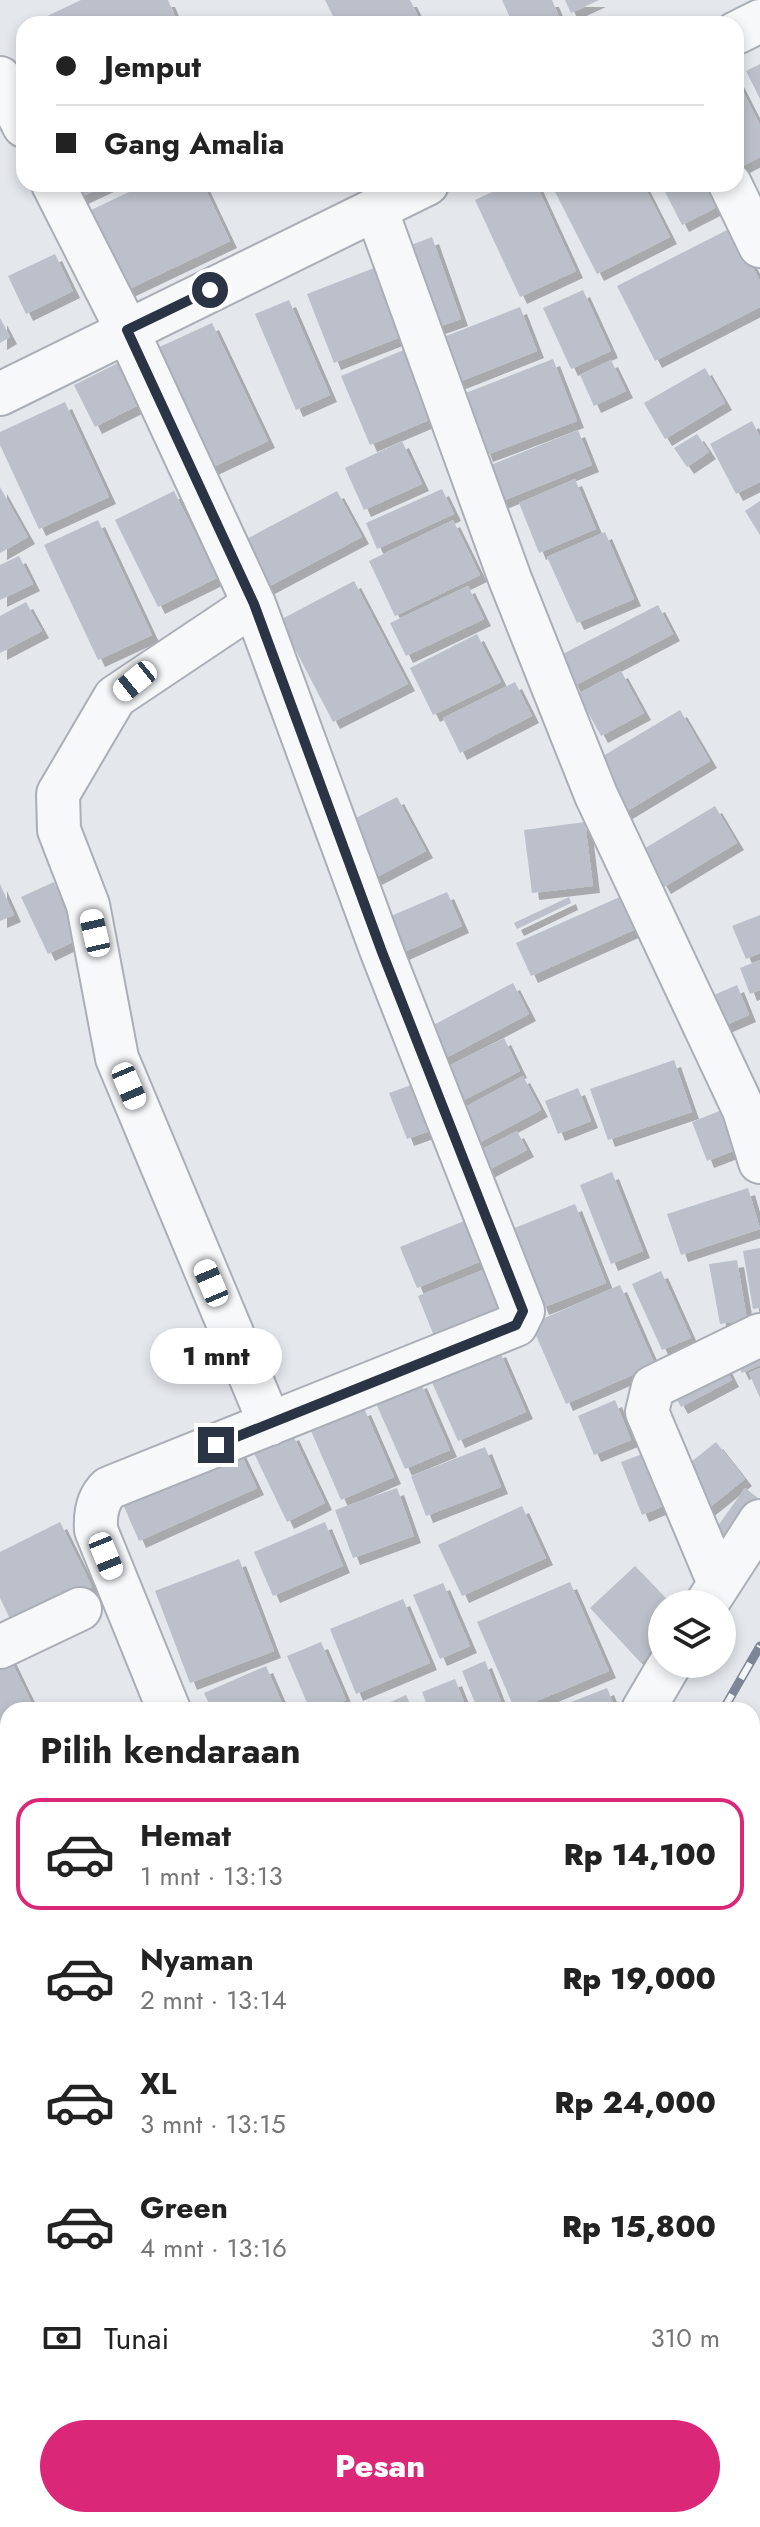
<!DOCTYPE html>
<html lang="id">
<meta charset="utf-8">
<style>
:root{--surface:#fff;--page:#f2f2f2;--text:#222;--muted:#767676;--line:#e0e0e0;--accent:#db2777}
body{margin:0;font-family:Jost,sans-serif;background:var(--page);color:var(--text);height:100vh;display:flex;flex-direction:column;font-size:30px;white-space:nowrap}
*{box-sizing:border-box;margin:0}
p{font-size:26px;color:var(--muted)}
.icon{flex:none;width:44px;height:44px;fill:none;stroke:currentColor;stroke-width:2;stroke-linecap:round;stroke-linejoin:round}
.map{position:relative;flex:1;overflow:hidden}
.details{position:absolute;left:0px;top:1702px;width:760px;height:826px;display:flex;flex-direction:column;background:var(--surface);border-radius:24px 24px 0 0;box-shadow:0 4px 12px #0003}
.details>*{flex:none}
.top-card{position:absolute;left:16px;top:16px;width:728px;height:176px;border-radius:24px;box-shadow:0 4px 12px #0003;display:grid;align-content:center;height:176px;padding:0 40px;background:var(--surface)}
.tools{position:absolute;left:648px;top:1590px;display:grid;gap:16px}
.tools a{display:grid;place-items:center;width:88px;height:88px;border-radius:50%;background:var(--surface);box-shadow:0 4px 12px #0003;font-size:40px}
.end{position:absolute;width:36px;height:36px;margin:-18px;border:10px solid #2b3445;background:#fff;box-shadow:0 0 0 4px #fff}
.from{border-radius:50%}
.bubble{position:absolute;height:56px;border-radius:28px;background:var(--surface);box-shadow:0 4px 12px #0003;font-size:26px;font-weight:800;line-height:56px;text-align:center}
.car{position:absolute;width:24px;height:48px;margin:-24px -12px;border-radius:10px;box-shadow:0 0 6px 2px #0007;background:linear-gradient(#fff 24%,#345 0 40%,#fff 0 76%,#345 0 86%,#fff 0)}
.top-card b{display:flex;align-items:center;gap:28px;height:76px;font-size:30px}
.top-card b+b{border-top:2px solid var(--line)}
.top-card i{width:20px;height:20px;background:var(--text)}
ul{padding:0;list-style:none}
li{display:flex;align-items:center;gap:24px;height:112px;margin:0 16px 12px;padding:0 24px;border:4px solid transparent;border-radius:24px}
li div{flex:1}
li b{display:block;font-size:30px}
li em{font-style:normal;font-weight:800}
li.selected{border-color:var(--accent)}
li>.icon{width:72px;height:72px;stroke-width:1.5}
h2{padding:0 40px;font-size:36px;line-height:96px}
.pay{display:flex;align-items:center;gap:20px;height:88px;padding:0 40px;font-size:30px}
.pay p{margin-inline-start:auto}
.action{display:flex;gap:16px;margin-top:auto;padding:16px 40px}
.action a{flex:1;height:92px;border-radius:48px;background:var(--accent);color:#fff;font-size:32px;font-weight:800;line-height:92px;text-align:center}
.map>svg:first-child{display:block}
</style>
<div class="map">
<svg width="760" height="2527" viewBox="0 0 760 2527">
<defs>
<filter id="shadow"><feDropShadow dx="7" dy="7" stdDeviation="0" flood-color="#0004"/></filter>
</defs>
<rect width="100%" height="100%" fill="#e4e7ec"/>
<path fill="#bbc0ca" filter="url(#shadow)" d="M 81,0 L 168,0 L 177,21 L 171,24 L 44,24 L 41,19 Z
M 325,0 L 410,0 L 422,24 L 337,24 Z
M 502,0 L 552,0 L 562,24 L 513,24 Z
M 565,0 L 599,0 L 571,13 Z
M 760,64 L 760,99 L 746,71 Z
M 736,78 L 760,125 L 760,157 L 741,167 L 736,158 Z
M 72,184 L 109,184 L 79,198 Z
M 146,184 L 203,184 L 230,241 L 127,290 L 89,211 Z
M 509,184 L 536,184 L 576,271 L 520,297 L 475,200 Z
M 551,184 L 643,184 L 670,237 L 597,274 Z
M 666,184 L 708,184 L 719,206 L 682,225 L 662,186 Z
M 733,227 L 760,281 L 760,307 L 655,361 L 617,286 Z
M 432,237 L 461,319 L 427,331 L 398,250 Z
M 55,254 L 73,291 L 26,314 L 8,276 Z
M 379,266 L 406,335 L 334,363 L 307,294 Z
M 583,290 L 611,351 L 571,369 L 543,308 Z
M 289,300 L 330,395 L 296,410 L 255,314 Z
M 520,307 L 537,351 L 454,384 L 436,340 Z
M 0,318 L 10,337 L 0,343 Z
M 212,323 L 268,441 L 211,468 L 155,349 Z
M 406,349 L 434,418 L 370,445 L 341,376 Z
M 553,359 L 577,421 L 486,455 L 463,394 Z
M 611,360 L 626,391 L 594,406 L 580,375 Z
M 120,362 L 141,404 L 95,427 L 74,385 Z
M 705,368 L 725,403 L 665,439 L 644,403 Z
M 65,402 L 109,497 L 39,529 L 0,445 L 0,432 Z
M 752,421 L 760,437 L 760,482 L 736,494 L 710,444 Z
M 578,430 L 592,465 L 495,504 L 481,469 Z
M 697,434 L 709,452 L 687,467 L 674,448 Z
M 402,441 L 422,484 L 364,510 L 345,468 Z
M 575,479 L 596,529 L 539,553 L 519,503 Z
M 0,487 L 28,537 L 0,553 Z
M 442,489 L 454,514 L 377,549 L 366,523 Z
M 174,491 L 217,578 L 158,607 L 115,520 Z
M 337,491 L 362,537 L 264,589 L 239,543 Z
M 760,501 L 760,535 L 745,511 Z
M 98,520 L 152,635 L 98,660 L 44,545 Z
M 453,520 L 480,575 L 395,616 L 369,561 Z
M 605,532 L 634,599 L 577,623 L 547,557 Z
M 19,556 L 33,584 L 0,600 L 0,565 Z
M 354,581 L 408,684 L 333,722 L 280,620 Z
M 468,586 L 484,619 L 406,656 L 390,623 Z
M 26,602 L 42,631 L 0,653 L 0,616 Z
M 658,605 L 673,634 L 574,686 L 559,656 Z
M 477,634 L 501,682 L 433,715 L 410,668 Z
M 621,671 L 644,713 L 601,736 L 578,694 Z
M 515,682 L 532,716 L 460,753 L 443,718 Z
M 680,710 L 710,761 L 624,813 L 593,762 Z
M 397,797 L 426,851 L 375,878 L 346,823 Z
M 715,806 L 737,843 L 664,887 L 642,850 Z
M 585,822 L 593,886 L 532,893 L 524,830 Z
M 54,882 L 81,938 L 48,954 L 21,897 Z
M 0,884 L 14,915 L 0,921 Z
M 447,892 L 462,926 L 400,954 L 384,919 Z
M 622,896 L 636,929 L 531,976 L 516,943 Z
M 569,897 L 571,903 L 517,929 L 514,923 Z
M 760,915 L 760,953 L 746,959 L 732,926 Z
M 760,960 L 760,990 L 750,994 L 740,968 Z
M 513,983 L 529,1014 L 440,1061 L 424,1030 Z
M 737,985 L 749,1015 L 719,1028 L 707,998 Z
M 504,1038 L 520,1071 L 460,1102 L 443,1069 Z
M 674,1060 L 692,1112 L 608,1140 L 590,1089 Z
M 523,1076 L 541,1110 L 473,1146 L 456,1112 Z
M 414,1084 L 432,1130 L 407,1139 L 389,1093 Z
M 578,1088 L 591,1121 L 558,1134 L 545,1101 Z
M 727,1108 L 741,1148 L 707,1161 L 692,1122 Z
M 517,1131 L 527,1150 L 479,1175 L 469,1156 Z
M 612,1172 L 643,1251 L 611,1264 L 580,1185 Z
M 748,1188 L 760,1229 L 681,1255 L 667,1214 Z
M 575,1204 L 606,1283 L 542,1308 L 512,1229 Z
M 469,1219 L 486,1259 L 417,1288 L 400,1247 Z
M 760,1248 L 760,1308 L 753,1309 L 743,1251 Z
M 737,1260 L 747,1320 L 720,1324 L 709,1264 Z
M 493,1266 L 509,1306 L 434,1336 L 418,1296 Z
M 661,1271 L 691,1338 L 662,1350 L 632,1284 Z
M 620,1285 L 655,1365 L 566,1404 L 531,1324 Z
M 760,1342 L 760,1365 L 742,1373 L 733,1354 Z
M 499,1350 L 526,1412 L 458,1441 L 431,1380 Z
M 723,1362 L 732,1380 L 681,1407 L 671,1389 Z
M 760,1368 L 760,1398 L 749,1373 Z
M 420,1381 L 450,1450 L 405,1469 L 375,1401 Z
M 615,1400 L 631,1440 L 594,1455 L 578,1416 Z
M 364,1408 L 394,1477 L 341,1500 L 311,1431 Z
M 292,1433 L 325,1503 L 287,1522 L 253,1451 Z
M 716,1442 L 745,1479 L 705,1511 L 676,1474 Z
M 485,1447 L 501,1487 L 426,1516 L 411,1476 Z
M 239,1450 L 257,1488 L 139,1541 L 122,1502 Z
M 645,1453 L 666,1505 L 642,1515 L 621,1462 Z
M 397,1488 L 414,1536 L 353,1558 L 335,1510 Z
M 745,1488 L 758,1498 L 728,1539 L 715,1530 Z
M 522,1506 L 546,1558 L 462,1596 L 438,1545 Z
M 60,1522 L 92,1587 L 13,1625 L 0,1598 L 0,1552 Z
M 325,1522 L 343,1566 L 273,1596 L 254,1552 Z
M 239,1559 L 274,1651 L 190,1683 L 155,1591 Z
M 635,1566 L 671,1604 L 662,1604 L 662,1644 L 641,1663 L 590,1608 Z
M 570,1582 L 609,1671 L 515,1710 L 477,1622 Z
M 443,1583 L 470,1646 L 440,1659 L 413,1595 Z
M 403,1599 L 430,1663 L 356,1694 L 330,1629 Z
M 321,1642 L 346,1700 L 322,1710 L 310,1710 L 287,1656 Z
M 5,1648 L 35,1710 L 8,1710 L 8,1751 L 0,1755 L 0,1650 Z
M 485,1661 L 504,1710 L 478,1710 L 462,1671 Z
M 266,1666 L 285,1710 L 212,1710 L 204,1693 Z
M 455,1679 L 467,1710 L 429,1710 L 422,1692 Z
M 607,1688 L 616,1710 L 551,1710 Z
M 406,1695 L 413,1710 L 373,1710 Z
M 760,1729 L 760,1785 L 752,1797 L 752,1740 Z
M 8,1801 L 8,1837 L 0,1822 L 0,1806 Z
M 8,1871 L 8,1933 L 0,1919 L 0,1876 Z
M 8,2027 L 8,2064 L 0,2068 L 0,2031 Z
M 0,2187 L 8,2204 L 8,2226 L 0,2230 Z
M 760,2323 L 760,2389 L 752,2393 L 752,2326 Z
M 8,2391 L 8,2413 L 0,2397 Z
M 760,2409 L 760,2484 L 752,2487 L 752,2413 Z
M 8,2485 L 8,2520 L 84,2520 L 87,2527 L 0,2527 L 0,2489 Z
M 423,2520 L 463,2520 L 465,2527 L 425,2527 Z
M 584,2520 L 682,2520 L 667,2527 L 587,2527 Z"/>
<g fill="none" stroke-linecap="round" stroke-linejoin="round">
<defs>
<path id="minor" d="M 736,33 L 760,21
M 0,78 L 24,126
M 53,184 L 127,330 L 254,604 L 382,952 L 523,1311 L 516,1325 L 109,1488 C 97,1499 95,1514 96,1530 L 169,1710
M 730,184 L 760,246
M 376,209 L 510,579 L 596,795 L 744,1110 L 760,1162
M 0,394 L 427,184
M 254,604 L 115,697 L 58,794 L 59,830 L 88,905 L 117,1058 L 270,1424
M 719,1583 L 647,1412 L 653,1387 L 760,1335
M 707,1603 L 760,1521
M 0,1647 L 80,1609
M 643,1710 L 670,1664
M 752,1995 L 760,1991
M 0,2334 L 8,2330
M 520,2520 L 523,2527"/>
</defs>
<use href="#minor" stroke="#a9aeb7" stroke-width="46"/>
<use href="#minor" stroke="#f7f8fa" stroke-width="42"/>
<defs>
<path id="rail" d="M 723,1710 L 760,1646
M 247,2527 L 251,2520"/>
</defs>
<use href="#rail" stroke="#7d8696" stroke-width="9"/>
<use href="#rail" stroke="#f4f6f9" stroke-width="6" stroke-dasharray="18" stroke-linecap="butt"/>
</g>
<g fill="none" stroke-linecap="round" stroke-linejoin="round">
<path stroke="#2b3445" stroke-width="10" d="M 210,290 L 127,330 L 254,604 L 382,952 L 523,1311 L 516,1325 L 216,1445"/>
</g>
</svg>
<div class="tools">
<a><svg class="icon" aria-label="layers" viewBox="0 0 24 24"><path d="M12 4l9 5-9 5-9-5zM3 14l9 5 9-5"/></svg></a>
</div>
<i class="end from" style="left:210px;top:290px"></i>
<i class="end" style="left:216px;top:1445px"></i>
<div class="bubble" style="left:150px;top:1328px;width:132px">1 mnt</div>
<i class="car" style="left:135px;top:681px;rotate:231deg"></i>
<i class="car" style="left:95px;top:933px;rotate:347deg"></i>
<i class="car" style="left:129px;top:1086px;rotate:157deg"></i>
<i class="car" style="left:211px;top:1283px;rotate:337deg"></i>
<i class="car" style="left:106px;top:1556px;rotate:158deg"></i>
<div class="top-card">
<b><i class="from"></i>Jemput</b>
<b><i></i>Gang Amalia</b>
</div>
<section class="details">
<h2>Pilih kendaraan</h2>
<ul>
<li class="selected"><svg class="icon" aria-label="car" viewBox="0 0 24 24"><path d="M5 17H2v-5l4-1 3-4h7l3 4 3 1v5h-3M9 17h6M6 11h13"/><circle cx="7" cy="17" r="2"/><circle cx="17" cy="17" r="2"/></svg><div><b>Hemat</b><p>1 mnt · 13:13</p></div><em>Rp 14,100</em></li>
<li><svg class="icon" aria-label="car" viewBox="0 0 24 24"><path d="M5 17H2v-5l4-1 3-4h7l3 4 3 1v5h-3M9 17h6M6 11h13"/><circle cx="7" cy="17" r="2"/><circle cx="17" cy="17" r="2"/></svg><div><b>Nyaman</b><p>2 mnt · 13:14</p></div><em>Rp 19,000</em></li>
<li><svg class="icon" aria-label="car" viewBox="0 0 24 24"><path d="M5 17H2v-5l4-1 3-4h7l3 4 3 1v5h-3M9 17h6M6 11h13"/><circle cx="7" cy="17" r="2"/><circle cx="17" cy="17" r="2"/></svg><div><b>XL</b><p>3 mnt · 13:15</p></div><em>Rp 24,000</em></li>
<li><svg class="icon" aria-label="car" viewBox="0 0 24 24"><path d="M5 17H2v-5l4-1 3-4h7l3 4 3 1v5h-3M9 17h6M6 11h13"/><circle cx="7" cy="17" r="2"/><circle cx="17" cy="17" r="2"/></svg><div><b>Green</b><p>4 mnt · 13:16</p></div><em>Rp 15,800</em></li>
</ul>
<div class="pay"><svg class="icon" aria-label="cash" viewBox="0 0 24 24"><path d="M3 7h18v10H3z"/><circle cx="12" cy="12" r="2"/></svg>Tunai<p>310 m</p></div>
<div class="action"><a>Pesan</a></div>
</section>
</div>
